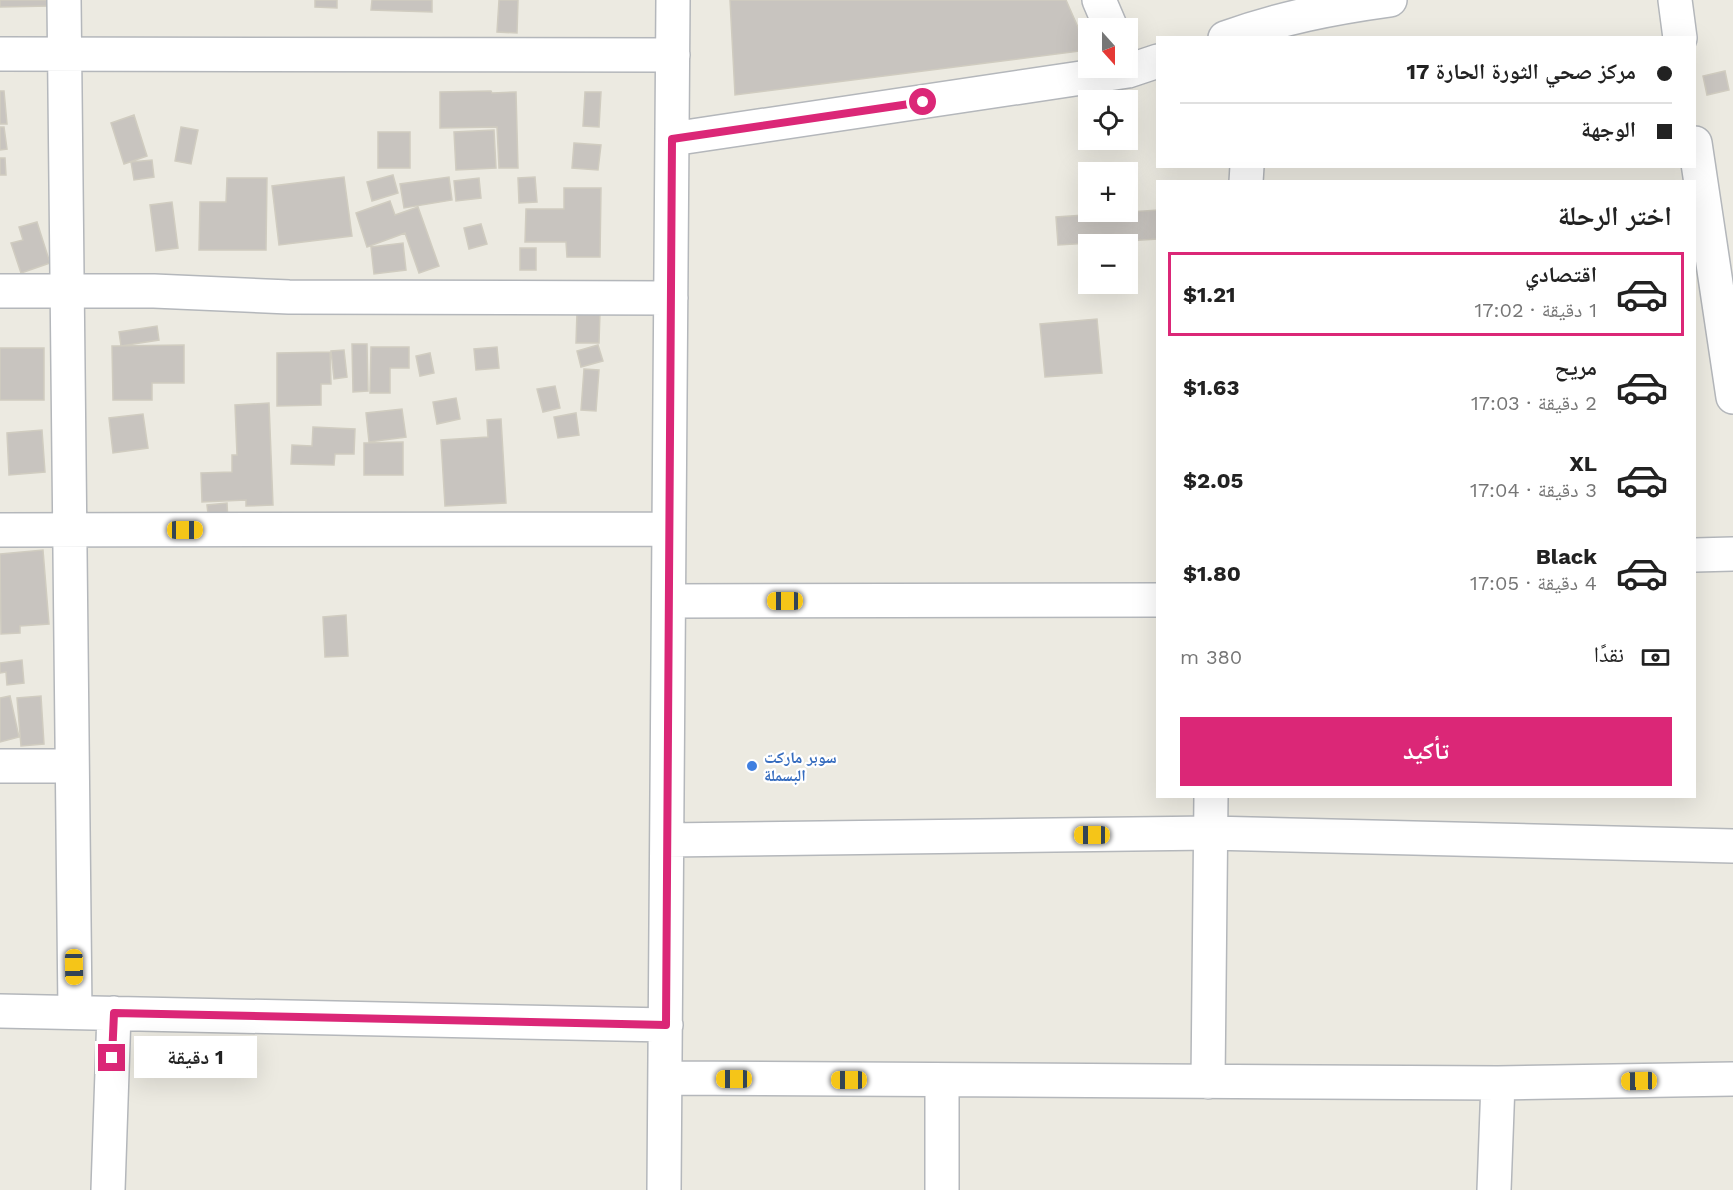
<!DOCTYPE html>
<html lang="ar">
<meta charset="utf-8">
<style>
:root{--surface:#fff;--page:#f6f6f6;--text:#222;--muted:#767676;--line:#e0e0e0;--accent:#db2777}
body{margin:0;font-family:"Work Sans","Noto Naskh Arabic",sans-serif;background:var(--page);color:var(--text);direction:rtl;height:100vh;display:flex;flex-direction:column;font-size:22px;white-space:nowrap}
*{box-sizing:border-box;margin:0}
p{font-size:20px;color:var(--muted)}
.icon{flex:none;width:33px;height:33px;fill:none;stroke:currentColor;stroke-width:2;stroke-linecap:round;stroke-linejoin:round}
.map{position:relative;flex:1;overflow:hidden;direction:ltr}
.panel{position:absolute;left:1156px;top:180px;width:540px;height:618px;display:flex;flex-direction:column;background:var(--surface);border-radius:0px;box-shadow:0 6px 24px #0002;direction:rtl}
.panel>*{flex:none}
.guide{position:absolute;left:1156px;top:36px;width:540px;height:132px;border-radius:0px;box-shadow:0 6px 24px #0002;direction:rtl;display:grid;align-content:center;height:132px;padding:0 24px;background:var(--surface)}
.needle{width:39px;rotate:159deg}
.controls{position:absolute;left:1078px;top:18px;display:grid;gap:12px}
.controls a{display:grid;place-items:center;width:60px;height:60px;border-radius:0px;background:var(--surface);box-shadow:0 6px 24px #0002;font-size:30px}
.end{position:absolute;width:27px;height:27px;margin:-14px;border:8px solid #db2777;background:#fff;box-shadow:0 0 0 3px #fff}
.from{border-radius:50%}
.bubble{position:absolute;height:42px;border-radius:0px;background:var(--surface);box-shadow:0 6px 24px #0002;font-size:20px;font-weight:700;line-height:42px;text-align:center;direction:rtl}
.car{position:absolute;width:18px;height:36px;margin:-18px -9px;border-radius:8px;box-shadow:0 0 4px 2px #0007;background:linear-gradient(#f5c518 24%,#345 0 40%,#f5c518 0 76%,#345 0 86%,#f5c518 0)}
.guide b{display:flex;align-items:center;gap:21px;height:57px;font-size:22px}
.guide b+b{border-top:2px solid var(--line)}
.guide i{width:15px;height:15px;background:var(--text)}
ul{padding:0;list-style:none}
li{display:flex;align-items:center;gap:18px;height:84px;margin:0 12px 9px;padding:0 12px;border:3px solid transparent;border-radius:0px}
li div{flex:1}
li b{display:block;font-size:22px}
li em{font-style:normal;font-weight:700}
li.active{border-color:var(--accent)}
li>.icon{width:54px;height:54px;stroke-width:1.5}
h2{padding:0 24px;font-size:27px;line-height:72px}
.pay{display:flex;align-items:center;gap:15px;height:66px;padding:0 24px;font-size:22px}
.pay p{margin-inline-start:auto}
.button{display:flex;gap:12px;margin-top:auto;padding:12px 24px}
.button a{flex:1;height:69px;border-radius:0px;background:var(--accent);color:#fff;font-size:24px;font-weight:700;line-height:69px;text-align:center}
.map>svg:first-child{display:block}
</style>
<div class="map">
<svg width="1733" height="1190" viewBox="0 0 1733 1190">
<rect width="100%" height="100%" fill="#eceae1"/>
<path fill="#c8c4bf" stroke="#d0ccc0" stroke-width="1.5" d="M 0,0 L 50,0 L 50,6 L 0,7 Z
M 315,0 L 337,0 L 337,8 L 315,7 Z
M 372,0 L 432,0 L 432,12 L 371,10 Z
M 499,0 L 518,0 L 517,33 L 497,32 Z
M 730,0 L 1066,0 L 1088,50 L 735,95 Z
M 1725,71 L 1729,90 L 1707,95 L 1703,76 Z
M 0,91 L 4,91 L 7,124 L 0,124 Z
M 491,91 L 492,93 L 516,92 L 518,168 L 499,168 L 497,127 L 440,128 L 440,92 Z
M 585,92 L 601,92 L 599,127 L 583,126 Z
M 134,115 L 147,156 L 124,164 L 111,123 Z
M 0,127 L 4,127 L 7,149 L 0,150 Z
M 181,127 L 198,130 L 191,164 L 175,161 Z
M 494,130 L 496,168 L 456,170 L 454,132 Z
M 378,132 L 410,132 L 410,168 L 378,168 Z
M 574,143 L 601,145 L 598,170 L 572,168 Z
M 0,158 L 5,158 L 6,175 L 0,175 Z
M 152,160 L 154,177 L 134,180 L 131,162 Z
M 393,175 L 398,193 L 372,201 L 367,182 Z
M 344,177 L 352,236 L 279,245 L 272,186 Z
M 449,177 L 452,200 L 404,208 L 400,184 Z
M 535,177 L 537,202 L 519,203 L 518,178 Z
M 227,178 L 267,178 L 266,250 L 199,250 L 200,202 L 226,202 Z
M 479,178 L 481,198 L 456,201 L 454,181 Z
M 564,188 L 601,188 L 600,257 L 567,257 L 566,242 L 525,242 L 526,209 L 564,209 Z
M 390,201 L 395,215 L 418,207 L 439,266 L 419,273 L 405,233 L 367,247 L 356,213 Z
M 172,202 L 178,248 L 156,251 L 150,205 Z
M 1158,210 L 1158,239 L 1058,245 L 1056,217 Z
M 37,222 L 50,263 L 21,273 L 11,243 L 23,240 L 19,227 Z
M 481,224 L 487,244 L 469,249 L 464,228 Z
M 403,243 L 406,270 L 374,274 L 371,247 Z
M 520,248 L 536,248 L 536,270 L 520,270 Z
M 577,312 L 600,312 L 599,343 L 576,343 Z
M 1097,319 L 1102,373 L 1045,377 L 1040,324 Z
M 157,326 L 159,340 L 121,346 L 119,332 Z
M 352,344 L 367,344 L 368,391 L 353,392 Z
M 184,345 L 184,383 L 152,383 L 152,400 L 113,400 L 112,346 Z
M 598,345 L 603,361 L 581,367 L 577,351 Z
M 371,347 L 409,347 L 409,368 L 390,368 L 390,393 L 370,393 Z
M 497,347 L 499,368 L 476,370 L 474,349 Z
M 0,348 L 44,348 L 44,400 L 0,400 Z
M 344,350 L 347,377 L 334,379 L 331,351 Z
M 330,352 L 331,384 L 321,384 L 321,405 L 277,406 L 277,353 Z
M 430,353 L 434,373 L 420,376 L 416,356 Z
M 584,369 L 599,370 L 596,411 L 581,410 Z
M 555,386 L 560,408 L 543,412 L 537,389 Z
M 456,398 L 460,419 L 437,424 L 433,402 Z
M 269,403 L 273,505 L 246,506 L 246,500 L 202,502 L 201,473 L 232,472 L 232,455 L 237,455 L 235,405 Z
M 402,409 L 406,437 L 369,442 L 366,413 Z
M 576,413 L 579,435 L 558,438 L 554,417 Z
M 143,414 L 148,448 L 113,453 L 109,418 Z
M 501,419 L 506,503 L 445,506 L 441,440 L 488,437 L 487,420 Z
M 313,427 L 355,429 L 354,454 L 335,454 L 334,465 L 291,464 L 292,445 L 312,446 Z
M 42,430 L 45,472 L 9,475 L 7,433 Z
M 403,442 L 403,475 L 364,475 L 364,443 Z
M 227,503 L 228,521 L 209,523 L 207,505 Z
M 43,550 L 49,624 L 20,626 L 20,633 L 1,634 L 0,554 Z
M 346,615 L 348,656 L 325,657 L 323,617 Z
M 22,660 L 24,683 L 7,685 L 6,672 L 0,673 L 0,663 Z
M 10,696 L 19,737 L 0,742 L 0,698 Z
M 41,696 L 44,744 L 21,746 L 17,698 Z"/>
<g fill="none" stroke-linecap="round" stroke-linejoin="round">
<defs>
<path id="minor" d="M 64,0 L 75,1012
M 1099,0 L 1111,28
M 1675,0 L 1680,38
M 1225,38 C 1281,18 1332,8 1390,0
M 0,54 L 673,55
M 672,139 L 1128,71 L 1158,61
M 1695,143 L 1733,397
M 1246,182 L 1247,166
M 0,291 L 154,291 L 289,297 L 671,298
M 0,530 L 669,529
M 1695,555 L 1733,554
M 669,601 L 1158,600
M 0,766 L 72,766
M 667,840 L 1210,833 L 1733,846
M 0,1011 L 666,1025
M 665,1078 L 1498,1083 L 1733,1079
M 1208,1082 L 1211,796
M 108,1190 L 114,1013
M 664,1190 L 673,0
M 942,1190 L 942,1080
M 1494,1190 L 1498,1083"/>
</defs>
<use href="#minor" stroke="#b4b7bb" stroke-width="36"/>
<use href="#minor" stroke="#fff" stroke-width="33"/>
</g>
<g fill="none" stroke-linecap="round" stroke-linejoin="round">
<path stroke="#db2777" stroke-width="8" d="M 112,1058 L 114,1013 L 666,1025 L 672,139 L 923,102"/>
</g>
<circle fill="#3f7fe0" stroke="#fff" stroke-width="2" cx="752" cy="766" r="6"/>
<g text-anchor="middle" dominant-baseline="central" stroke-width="4.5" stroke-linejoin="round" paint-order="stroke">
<g font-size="16" font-weight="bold" fill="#366cbe" stroke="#fff" text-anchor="start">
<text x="764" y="757">سوبر ماركت<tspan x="764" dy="18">البسملة</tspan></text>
</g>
</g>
</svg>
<div class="controls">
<a><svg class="needle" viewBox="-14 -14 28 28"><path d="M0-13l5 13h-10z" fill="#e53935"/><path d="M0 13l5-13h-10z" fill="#767676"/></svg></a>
<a><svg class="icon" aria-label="locate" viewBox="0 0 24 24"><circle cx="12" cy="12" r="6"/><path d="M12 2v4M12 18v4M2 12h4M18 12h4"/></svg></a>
<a>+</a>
<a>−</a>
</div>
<i class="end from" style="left:923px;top:102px"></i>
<i class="end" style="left:112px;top:1058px"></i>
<div class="bubble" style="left:134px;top:1036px;width:123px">1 دقيقة</div>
<i class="car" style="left:185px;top:530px;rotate:90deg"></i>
<i class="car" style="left:785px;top:601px;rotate:270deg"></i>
<i class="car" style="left:1092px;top:835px;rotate:270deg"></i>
<i class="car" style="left:74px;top:967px;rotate:179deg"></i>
<i class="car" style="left:734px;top:1079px;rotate:270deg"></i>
<i class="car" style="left:849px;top:1080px;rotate:270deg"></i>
<i class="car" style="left:1639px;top:1081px;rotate:269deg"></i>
<div class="guide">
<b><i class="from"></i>مركز صحي الثورة الحارة 17</b>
<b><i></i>الوجهة</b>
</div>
<section class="panel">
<h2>اختر الرحلة</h2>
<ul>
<li class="active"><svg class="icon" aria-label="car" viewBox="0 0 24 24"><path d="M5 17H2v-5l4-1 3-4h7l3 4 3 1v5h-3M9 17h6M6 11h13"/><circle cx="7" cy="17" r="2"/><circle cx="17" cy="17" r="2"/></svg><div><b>اقتصادي</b><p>1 دقيقة · 17:02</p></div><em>$1.21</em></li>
<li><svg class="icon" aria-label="car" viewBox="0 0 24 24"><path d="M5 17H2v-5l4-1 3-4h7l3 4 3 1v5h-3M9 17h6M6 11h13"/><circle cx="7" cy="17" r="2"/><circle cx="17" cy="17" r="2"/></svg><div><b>مريح</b><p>2 دقيقة · 17:03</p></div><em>$1.63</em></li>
<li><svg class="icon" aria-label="car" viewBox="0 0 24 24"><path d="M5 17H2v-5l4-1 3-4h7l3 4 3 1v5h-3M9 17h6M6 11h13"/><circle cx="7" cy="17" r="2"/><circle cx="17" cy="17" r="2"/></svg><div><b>XL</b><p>3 دقيقة · 17:04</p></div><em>$2.05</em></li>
<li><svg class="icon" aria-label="car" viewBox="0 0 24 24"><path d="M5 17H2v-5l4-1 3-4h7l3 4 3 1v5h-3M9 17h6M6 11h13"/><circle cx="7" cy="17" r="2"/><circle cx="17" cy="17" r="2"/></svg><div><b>Black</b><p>4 دقيقة · 17:05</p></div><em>$1.80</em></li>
</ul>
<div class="pay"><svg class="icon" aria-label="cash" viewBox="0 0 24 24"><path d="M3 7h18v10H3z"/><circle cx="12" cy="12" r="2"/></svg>نقدًا<p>380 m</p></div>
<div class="button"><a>تأكيد</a></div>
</section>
</div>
